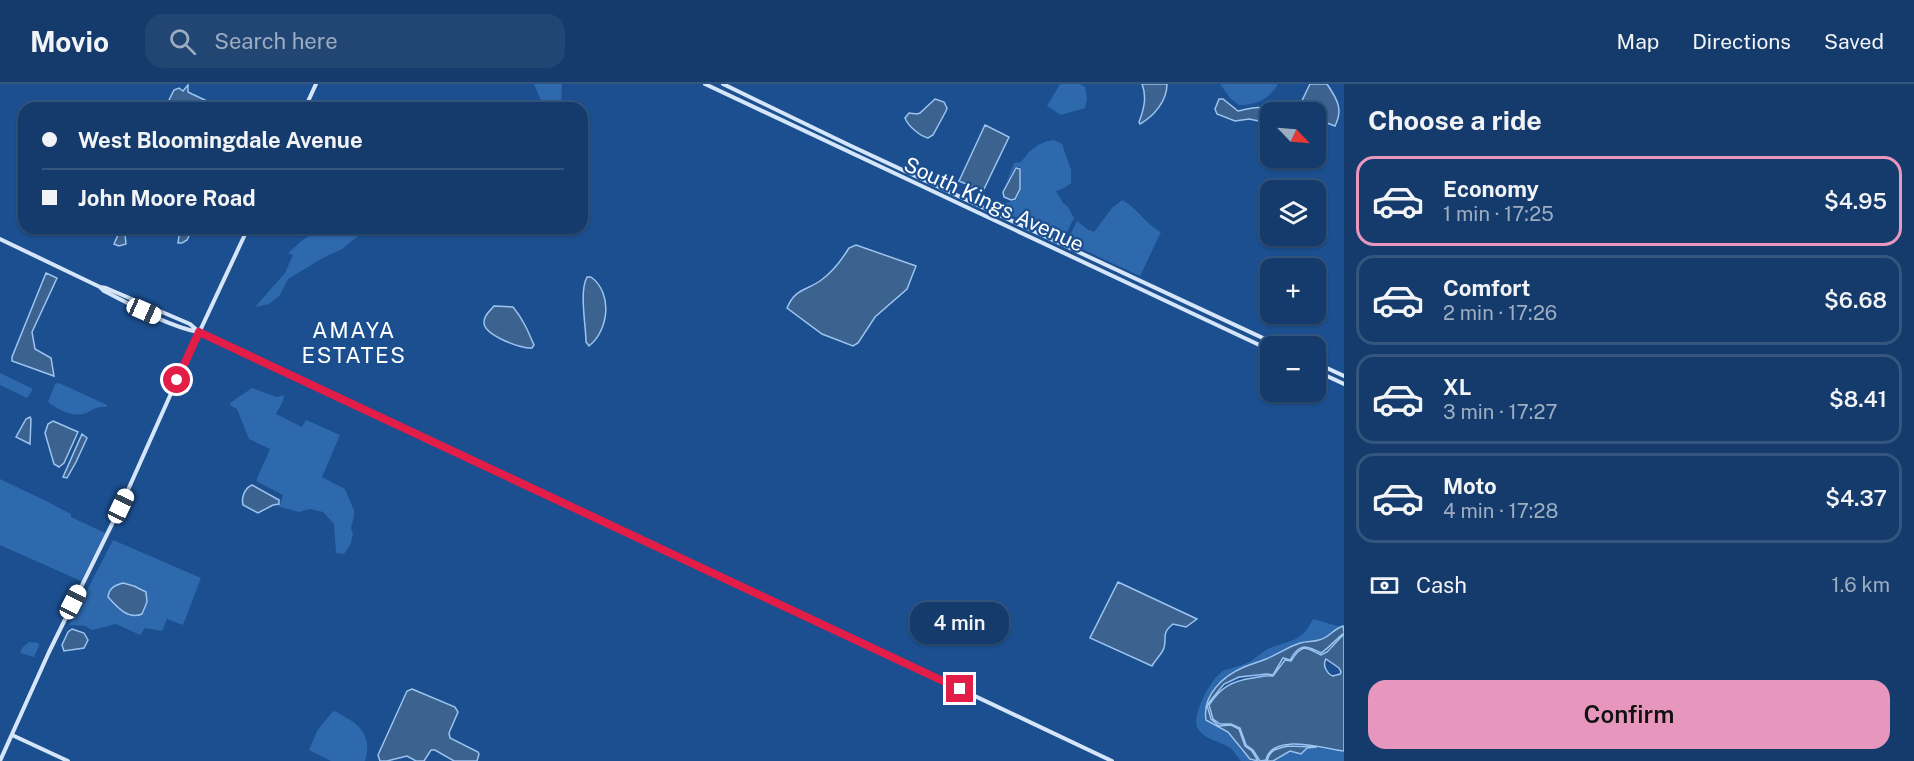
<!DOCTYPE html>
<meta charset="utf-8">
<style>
:root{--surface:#143b6b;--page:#214673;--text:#f1f3f6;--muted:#9dadc1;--line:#33557e;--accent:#e797bd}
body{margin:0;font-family:"Public Sans",sans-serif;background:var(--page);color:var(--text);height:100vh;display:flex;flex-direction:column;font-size:22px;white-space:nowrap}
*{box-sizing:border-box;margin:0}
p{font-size:20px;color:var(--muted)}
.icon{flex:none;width:33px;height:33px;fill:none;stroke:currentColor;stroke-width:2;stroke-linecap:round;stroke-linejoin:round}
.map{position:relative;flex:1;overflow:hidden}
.details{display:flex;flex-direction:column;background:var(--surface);width:570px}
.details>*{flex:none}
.hud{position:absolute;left:18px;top:18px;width:570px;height:132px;border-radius:18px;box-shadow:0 2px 4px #0004,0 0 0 2px var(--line);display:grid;align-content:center;height:132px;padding:0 24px;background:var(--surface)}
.needle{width:39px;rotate:115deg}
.controls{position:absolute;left:1260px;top:18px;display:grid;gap:12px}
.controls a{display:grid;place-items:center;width:66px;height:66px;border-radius:12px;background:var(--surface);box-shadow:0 2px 4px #0004,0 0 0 2px var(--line);font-size:30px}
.end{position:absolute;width:27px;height:27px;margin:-14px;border:8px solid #e11d48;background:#fff;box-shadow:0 0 0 3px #fff}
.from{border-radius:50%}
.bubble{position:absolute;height:42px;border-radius:18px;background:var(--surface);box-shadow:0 2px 4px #0004,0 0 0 2px var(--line);font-size:20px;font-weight:600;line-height:42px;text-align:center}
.car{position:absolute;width:18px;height:36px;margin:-18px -9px;border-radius:8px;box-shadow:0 0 4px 2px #0007;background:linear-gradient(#fff 24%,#345 0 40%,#fff 0 76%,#345 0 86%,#fff 0)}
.hud b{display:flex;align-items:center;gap:21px;height:57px;font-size:22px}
.hud b+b{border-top:2px solid var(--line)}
.hud i{width:15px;height:15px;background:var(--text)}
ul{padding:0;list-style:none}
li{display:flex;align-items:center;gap:18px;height:90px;margin:0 12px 9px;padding:0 12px;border:3px solid var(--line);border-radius:18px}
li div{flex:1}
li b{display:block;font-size:22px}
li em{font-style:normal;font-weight:600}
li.current{border-color:var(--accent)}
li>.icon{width:54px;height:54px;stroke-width:1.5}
h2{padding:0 24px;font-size:27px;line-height:72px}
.pay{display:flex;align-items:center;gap:15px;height:66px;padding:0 24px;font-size:22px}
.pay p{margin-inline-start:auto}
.button{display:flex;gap:12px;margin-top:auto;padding:12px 24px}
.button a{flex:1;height:69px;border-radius:18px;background:var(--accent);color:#111;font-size:24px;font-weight:600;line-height:69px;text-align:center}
header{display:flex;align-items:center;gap:36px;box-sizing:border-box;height:84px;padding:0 30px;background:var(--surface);border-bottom:2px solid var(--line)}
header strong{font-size:28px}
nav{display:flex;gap:33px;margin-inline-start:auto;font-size:21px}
.search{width:420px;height:54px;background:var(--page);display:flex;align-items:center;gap:15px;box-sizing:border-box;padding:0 21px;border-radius:18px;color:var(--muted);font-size:22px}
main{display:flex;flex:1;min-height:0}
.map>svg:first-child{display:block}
</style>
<header>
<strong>Movio</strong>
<div class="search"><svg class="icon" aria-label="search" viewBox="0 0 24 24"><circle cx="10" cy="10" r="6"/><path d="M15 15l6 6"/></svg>Search here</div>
<nav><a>Map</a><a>Directions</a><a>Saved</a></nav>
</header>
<main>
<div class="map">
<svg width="1344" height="677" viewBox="0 0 1344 677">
<rect width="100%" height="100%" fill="#1b4f8f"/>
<path fill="#2e69ad" d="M 534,0 L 562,0 L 561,24 L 544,24 Z
M 1060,0 L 1080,0 L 1085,3 L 1087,15 L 1085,24 L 1061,31 L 1047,22 Z
M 1220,0 L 1278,0 C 1270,15 1255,21 1239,21 L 1230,14 Z
M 1054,56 L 1062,60 L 1071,86 L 1071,99 L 1064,104 L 1056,107 L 1063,119 L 1068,123 L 1074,134 L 1063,156 L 999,125 L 1003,120 L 1016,116 L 1021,105 L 1021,85 L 1020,83 L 1015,83 L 1005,101 L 1014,79 L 1021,78 C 1031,65 1038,58 1054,56 Z
M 1122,116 C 1138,124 1145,140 1161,148 L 1140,192 L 1067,158 L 1077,137 L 1087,145 L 1094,148 L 1112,124 Z
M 333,144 L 448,144 L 424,148 L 358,152 L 342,165 L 323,174 L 288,195 L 280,211 L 269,220 L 255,223 L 285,189 L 293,171 L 288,169 C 294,165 298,159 304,155 C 313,149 323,146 333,144 Z
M 0,289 L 33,305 L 27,314 L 0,301 Z
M 59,299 L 107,321 L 106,323 C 97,322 94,326 86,329 C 74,334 58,326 48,318 L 55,300 Z
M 252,304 L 277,313 L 284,311 L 283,317 L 276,330 L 302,343 L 306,336 L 340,351 L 322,393 L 345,405 L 354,426 L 354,432 L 351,444 L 353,450 L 351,459 L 344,470 L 336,469 L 334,440 L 323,428 L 310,425 L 299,428 L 277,422 L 280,421 L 283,411 L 256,397 L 270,365 L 249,355 L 237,325 L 230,321 L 230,319 Z
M 0,395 L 46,417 L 71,430 L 71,433 L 105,449 L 81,497 L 0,461 Z
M 113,456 L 201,494 L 183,541 L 167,535 L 162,547 L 145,544 L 140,551 L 116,540 L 92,546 L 85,542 L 70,541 L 68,543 Z
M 1313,535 L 1341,543 C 1332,545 1328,555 1318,557 C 1293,561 1280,570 1257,579 C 1245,583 1226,591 1217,600 C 1211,606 1208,618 1205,625 L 1213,640 L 1228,648 L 1241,666 L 1252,677 L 1241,677 C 1237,673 1234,666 1229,663 C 1219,657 1205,656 1198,645 C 1190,633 1212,591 1225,586 C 1234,583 1242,582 1251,577 C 1257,573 1263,567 1270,564 C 1291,556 1302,558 1313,535 Z
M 29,558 L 38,559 L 39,562 L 34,573 L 20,569 L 22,564 Z
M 333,627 C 340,629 344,633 350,636 C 365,644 371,660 365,677 L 331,677 L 309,666 L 317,647 Z
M 1312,663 L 1344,668 L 1344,677 L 1273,677 C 1284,668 1298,666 1312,663 Z"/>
<path fill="#3c6290" stroke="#9cc4f0" stroke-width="1.5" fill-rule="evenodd" d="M 1142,0 L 1167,0 C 1167,17 1154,32 1140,40 L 1139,38 C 1144,25 1147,13 1142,0 Z
M 1310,0 L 1327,0 C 1336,14 1344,24 1335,42 L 1316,35 L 1316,28 L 1304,28 L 1298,25 Z
M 188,1 L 188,8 L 192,10 L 222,24 L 165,24 L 174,6 L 179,4 L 183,7 Z
M 935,15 L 944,18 L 947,24 L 946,27 L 933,51 L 928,54 C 920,52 908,42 905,34 L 909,29 L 917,30 L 920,29 Z
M 1219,15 L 1223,15 L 1238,27 C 1249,25 1262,19 1270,29 L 1270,42 L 1259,37 L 1249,35 L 1235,37 L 1217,30 L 1215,25 Z
M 985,41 L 1009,53 L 983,107 L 959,97 Z
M 1016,84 L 1020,85 L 1020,105 L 1015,115 L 1011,116 L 1004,113 L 1003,108 Z
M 121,144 L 134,144 L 134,145 L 125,150 L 126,160 L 119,162 L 114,160 Z
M 183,144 L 193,144 L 187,156 L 182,159 L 178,159 L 179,152 Z
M 856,161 L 916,182 L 907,205 L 875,233 L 858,259 L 853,262 L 822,250 L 787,224 C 795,205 805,207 820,197 C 833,188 841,177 849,164 Z
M 46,189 L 57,194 L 32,248 L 35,265 L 51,274 L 54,292 L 12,277 L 12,273 Z
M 587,193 L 591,193 C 613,209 609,246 589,262 L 586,258 C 586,241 579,208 587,193 Z
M 494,222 L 513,223 C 523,235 528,247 534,261 L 532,264 C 521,265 483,251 484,238 C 484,231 490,227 494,222 Z
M 30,333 L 31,335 L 30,360 L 16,353 L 26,335 Z
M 53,337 L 78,348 L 64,379 L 59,383 L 54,380 L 45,349 L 48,340 Z
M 82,350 L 87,354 L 76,378 L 67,394 L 63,393 Z
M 252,401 L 279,416 L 279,420 L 273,421 L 258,429 L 243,421 C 241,413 245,404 252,401 Z
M 1118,498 L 1197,535 L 1186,543 L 1173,540 C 1161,550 1167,552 1164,564 C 1162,570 1155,576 1152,582 L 1090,554 Z
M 123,499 L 134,502 L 146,508 L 147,518 L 142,530 C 128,536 117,523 108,513 C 109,504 115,501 123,499 Z
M 1343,542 L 1344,549 C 1336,555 1329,564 1321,569 C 1306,561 1299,559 1290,576 L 1283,574 L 1273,591 L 1267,590 L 1239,593 L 1224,600 L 1207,621 L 1211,635 L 1219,642 L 1231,641 L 1239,645 L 1245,662 L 1252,667 L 1258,677 L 1250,675 L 1228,648 L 1206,636 C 1202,611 1223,592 1244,583 C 1251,580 1259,578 1266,575 C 1278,570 1288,563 1300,559 C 1307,557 1313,558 1319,556 C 1329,554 1333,545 1343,542 Z
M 72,545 L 84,549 L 88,556 L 84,564 L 64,567 L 62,561 L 68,548 Z
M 1344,550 L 1344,667 C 1324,665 1272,648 1266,676 L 1260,677 L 1253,666 L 1246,661 L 1240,644 L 1231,640 L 1220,640 L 1213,635 L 1209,621 C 1221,603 1232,597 1253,594 C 1260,593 1266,591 1273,592 L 1285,576 L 1291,577 C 1302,559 1305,563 1321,571 L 1327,568 ZM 1326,575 L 1339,584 L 1341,588 L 1340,590 L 1333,592 C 1327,590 1322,581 1326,575 Z
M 412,605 L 455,623 L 458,628 L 449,649 L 450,654 L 478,668 L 479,670 L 477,677 L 454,677 L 435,666 L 431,666 L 424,677 L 416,677 L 407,672 L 387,677 L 380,677 L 378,671 L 407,607 Z
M 1288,662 L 1317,663 L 1307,664 L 1301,670 L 1290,667 L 1273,677 L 1267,677 C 1270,665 1277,665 1288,662 Z"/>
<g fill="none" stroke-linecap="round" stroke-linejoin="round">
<path stroke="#d6e6fa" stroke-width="4" d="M 705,0 L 1270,266
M 723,0 L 849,61 L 1280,262
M 305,24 L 316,0
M 0,155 L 100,203 L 106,204 L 190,240 L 199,248 L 225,260 L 825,541 L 1112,677
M 100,203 L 104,207 C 134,222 165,241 198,248
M 1316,279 L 1344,292
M 1316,287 L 1344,300
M 12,651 L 68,677
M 0,677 L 49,568 L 119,426 L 177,296 L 248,144"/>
</g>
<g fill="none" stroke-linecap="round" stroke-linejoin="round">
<path stroke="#e11d48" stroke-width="8" d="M 177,296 L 199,248 L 960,605"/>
</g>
<g text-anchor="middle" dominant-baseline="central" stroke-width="4.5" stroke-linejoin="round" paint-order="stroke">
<g font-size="21" fill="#fff" stroke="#1b4f8f">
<text transform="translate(994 120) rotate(25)">South Kings Avenue</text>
</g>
<g font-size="22" letter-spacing="1.5" fill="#fff" stroke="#1b4f8f">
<text x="354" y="246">AMAYA<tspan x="354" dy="25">ESTATES</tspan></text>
</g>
</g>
</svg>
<div class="controls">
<a><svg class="needle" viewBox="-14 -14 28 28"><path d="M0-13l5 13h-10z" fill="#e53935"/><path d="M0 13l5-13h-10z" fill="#9dadc1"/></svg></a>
<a><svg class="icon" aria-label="layers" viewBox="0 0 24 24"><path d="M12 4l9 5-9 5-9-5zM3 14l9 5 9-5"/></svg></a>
<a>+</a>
<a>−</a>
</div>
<i class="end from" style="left:177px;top:296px"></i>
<i class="end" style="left:960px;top:605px"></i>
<div class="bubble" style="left:910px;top:518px;width:99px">4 min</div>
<i class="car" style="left:144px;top:227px;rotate:114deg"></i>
<i class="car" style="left:121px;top:422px;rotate:25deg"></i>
<i class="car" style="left:73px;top:518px;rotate:27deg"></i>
<div class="hud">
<b><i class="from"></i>West Bloomingdale Avenue</b>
<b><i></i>John Moore Road</b>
</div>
</div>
<section class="details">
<h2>Choose a ride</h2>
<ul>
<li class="current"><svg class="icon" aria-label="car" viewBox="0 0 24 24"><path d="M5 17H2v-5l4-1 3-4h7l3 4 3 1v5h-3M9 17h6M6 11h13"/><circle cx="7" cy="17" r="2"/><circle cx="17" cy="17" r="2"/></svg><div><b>Economy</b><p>1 min · 17:25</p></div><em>$4.95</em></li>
<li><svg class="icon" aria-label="car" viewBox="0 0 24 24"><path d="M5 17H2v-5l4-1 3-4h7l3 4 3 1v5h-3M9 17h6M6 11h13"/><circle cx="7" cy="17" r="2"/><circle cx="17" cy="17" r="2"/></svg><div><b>Comfort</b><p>2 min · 17:26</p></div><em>$6.68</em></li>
<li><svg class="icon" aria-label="car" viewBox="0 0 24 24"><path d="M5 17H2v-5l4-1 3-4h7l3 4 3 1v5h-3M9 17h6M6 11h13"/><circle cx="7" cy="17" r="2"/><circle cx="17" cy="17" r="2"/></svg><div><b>XL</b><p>3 min · 17:27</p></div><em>$8.41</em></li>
<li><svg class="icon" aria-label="car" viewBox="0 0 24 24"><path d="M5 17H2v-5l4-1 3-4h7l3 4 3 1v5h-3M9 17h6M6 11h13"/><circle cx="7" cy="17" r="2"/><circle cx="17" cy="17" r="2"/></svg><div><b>Moto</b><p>4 min · 17:28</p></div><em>$4.37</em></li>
</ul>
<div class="pay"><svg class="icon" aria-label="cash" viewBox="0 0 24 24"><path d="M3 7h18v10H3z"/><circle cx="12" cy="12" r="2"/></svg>Cash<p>1.6 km</p></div>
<div class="button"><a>Confirm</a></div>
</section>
</main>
